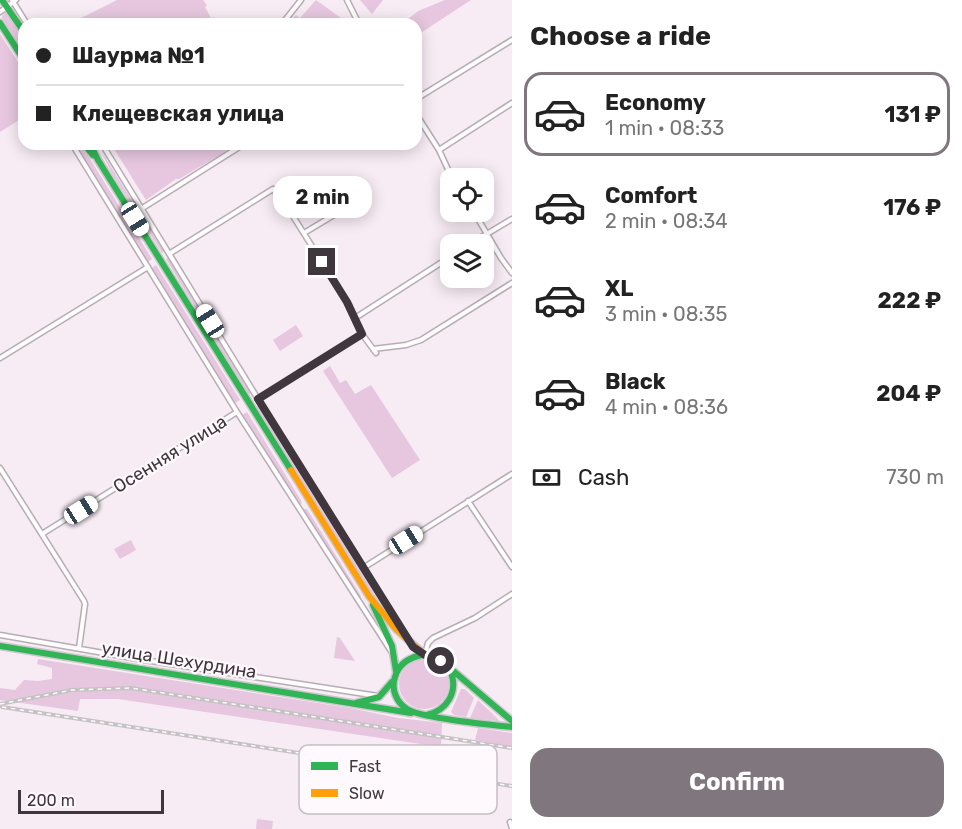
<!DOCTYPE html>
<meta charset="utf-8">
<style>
:root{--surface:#fff;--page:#f6f6f6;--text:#222;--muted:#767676;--line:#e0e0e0;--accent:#80767e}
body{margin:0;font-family:Rubik,sans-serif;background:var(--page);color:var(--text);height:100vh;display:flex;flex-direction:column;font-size:22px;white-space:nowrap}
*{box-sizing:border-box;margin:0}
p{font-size:20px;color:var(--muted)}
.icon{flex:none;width:33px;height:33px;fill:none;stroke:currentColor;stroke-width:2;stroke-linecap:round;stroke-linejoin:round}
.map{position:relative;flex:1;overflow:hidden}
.side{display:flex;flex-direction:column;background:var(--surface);width:450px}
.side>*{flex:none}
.top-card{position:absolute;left:18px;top:18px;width:404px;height:132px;border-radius:18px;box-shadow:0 3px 15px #0003;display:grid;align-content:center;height:132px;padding:0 18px;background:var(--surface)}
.buttons{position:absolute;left:440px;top:168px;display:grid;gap:12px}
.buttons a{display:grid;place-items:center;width:54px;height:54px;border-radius:12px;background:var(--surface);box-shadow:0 3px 15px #0003;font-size:30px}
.scale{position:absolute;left:18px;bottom:15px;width:146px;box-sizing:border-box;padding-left:6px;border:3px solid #40373e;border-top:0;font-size:16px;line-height:21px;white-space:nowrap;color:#40373e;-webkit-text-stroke:4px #fef9fd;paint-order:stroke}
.end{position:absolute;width:27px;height:27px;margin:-14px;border:8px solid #40373e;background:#fff;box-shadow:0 0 0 3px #fff}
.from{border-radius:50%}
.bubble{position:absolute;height:42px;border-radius:18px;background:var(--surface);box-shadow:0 3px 15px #0003;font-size:20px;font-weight:700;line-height:42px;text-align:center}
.car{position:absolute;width:18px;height:36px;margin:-18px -9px;border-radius:8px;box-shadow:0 0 4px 2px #0007;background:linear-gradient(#fff 24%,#345 0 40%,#fff 0 76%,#345 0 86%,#fff 0)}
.top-card b{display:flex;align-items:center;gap:21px;height:57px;font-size:22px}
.top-card b+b{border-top:2px solid var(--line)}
.top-card i{width:15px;height:15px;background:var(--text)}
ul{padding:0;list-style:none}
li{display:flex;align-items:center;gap:18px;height:84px;margin:0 12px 9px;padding:0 6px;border:3px solid transparent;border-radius:18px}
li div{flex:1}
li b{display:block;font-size:22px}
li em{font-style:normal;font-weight:700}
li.selected{border-color:var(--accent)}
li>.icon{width:54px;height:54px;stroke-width:1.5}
h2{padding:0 18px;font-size:27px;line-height:72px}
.pay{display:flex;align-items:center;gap:15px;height:66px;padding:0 18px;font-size:22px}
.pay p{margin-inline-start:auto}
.button{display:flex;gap:12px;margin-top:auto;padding:12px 18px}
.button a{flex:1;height:69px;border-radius:18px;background:var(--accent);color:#fff;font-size:24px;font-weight:700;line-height:69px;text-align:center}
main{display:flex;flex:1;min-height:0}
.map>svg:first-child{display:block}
</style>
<main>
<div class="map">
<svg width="512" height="829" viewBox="0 0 512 829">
<rect width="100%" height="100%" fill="#f7ebf4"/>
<path fill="#e6c7df" d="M 117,0 L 203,0 L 207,5 L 205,7 L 211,18 L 214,17 L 217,24 L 69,24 Z
M 316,0 L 341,18 L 337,24 L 287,24 L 296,15 L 300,18 Z
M 360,0 L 383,0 L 372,14 Z
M 445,0 L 471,0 L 416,36 L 416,24 L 402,24 L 418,11 Z
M 6,12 L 9,13 L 24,37 L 24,52 L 2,18 L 2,16 Z
M 0,34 L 24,71 L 24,117 L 0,132 Z
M 74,144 L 79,144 L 90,159 L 152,259 L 148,262 Z
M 111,144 L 239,144 L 179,179 L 176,179 L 146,200 Z
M 101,151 L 164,252 L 162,253 L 111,172 Z
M 168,258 L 251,393 L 248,395 L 166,259 Z
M 156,265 L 240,400 L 235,403 L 152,268 Z
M 296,325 L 303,336 L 280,351 L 273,340 Z
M 330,366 L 340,383 L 346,380 L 355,394 L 371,385 L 420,460 L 392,478 L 323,371 Z
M 259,405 L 385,607 L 384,609 L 370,590 L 255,407 Z
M 247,412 L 302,502 L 301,504 L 299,504 L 242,415 Z
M 304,509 L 307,509 L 361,596 L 360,598 L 358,598 L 303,511 Z
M 131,540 L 136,550 L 120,559 L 114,549 Z
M 337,637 L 340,638 L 355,661 L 334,658 Z
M399 684a25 25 0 1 1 50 0a25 25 0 1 1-50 0Z
M 38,659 L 350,708 L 398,718 L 442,723 L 441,747 L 118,699 L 80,699 L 78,711 L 0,700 L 0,688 L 15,690 L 24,680 L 38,681 L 52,679 L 52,668 L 37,664 Z
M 461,689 L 465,689 L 474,698 L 466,717 L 454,715 L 451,712 Z
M 478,700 L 497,718 L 499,721 L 470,718 Z
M 478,728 L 512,733 L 512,747 L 475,740 Z
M 257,819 L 273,821 L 272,829 L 256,829 Z"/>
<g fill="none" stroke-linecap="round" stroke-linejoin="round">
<defs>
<path id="street" d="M 12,0 L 27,24
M 347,0 L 359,24
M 0,12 L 16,0
M 282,24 L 301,0
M 416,99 L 512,40
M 416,114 L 439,150 L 452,178
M 72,144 L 237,412 L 391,651
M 102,144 L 272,422 L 406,636
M 439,150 L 512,103
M 141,209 L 244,144
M 474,212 L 501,258 L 512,273
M 304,233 L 354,203
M 470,244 L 512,219
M 169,254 L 273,189 L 286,205 L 347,302 L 362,334 L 376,353
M 355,318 L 450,257
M 373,349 L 406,345 L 421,340 L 512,283
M 0,358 L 148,267
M 258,399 L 362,334
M 0,468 L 84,601 L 85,604 L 79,648
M 468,501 L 512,567
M 42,534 L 237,412
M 363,568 L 512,474
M 0,635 L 138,659 L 378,696
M 425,654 L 428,643 L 433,638 L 475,618 L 512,594
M 510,822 L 512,828"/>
<path id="fast" d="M 2,0 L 24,32
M 0,23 L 24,60
M 84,144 L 93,155
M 90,144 L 98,160 L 291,470
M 373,605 L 392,646 L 396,671
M 0,646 L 411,713
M 451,669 L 512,721
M 356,703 L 379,697 L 392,682
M 427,715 C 470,704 455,646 418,656 C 407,659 398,666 395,677 C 391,689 396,702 407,709 C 420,718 492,725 512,727"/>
<path id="slow" d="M 291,470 L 369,596 L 396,629 L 425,655"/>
</defs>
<use href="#street" stroke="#b7adb4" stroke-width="7"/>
<use href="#fast" stroke="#cec8cd" stroke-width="9"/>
<use href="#slow" stroke="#cec8cd" stroke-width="9"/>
<use href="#street" stroke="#fefcfd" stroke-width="4"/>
<use href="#fast" stroke="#30b455" stroke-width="6"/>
<use href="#slow" stroke="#ff9f0a" stroke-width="6"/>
<defs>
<path id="rail" d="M 0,704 L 72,690 L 131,688 L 512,748
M 2,707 L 512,786"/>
</defs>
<use href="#rail" stroke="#c5c2c4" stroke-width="4"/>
<use href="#rail" stroke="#fef9fd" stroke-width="1.5" stroke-dasharray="4.5" stroke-linecap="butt"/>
</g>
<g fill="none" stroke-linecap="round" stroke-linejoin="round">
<path stroke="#40373e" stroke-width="8" d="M 322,262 L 347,302 L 362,334 L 258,399 L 413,647 L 425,655 L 441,661"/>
</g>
<g text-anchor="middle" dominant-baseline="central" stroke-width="4.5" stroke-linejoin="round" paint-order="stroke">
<g font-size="18" fill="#40373e" stroke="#fef9fd">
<text transform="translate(170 454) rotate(-32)">Осенняя улица</text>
<text transform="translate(179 660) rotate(9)">улица Шехурдина</text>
</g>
</g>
<rect x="299" y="745" width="198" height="69" rx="9" fill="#fef9fd" stroke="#c5bfc4" stroke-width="1.5"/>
<rect x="311" y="762" width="27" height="8" fill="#30b455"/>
<rect x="311" y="789" width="27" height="8" fill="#ff9f0a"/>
<g font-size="16" fill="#40373e">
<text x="349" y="772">Fast</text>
<text x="349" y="799">Slow</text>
</g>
</svg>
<div class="buttons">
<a><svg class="icon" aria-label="locate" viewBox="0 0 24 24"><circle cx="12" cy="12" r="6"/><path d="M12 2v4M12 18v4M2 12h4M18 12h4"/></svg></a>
<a><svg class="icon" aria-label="layers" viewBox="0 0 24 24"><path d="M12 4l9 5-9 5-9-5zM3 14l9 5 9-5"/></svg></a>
</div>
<div class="scale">200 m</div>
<i class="end from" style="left:441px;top:661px"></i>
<i class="end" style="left:322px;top:262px"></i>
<div class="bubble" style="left:273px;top:176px;width:99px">2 min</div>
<i class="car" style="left:135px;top:219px;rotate:148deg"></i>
<i class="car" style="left:210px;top:321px;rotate:328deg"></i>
<i class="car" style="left:81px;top:510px;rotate:58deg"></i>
<i class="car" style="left:406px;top:540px;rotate:58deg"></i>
<div class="top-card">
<b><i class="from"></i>Шаурма №1</b>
<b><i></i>Клещевская улица</b>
</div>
</div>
<section class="side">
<h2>Choose a ride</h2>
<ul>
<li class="selected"><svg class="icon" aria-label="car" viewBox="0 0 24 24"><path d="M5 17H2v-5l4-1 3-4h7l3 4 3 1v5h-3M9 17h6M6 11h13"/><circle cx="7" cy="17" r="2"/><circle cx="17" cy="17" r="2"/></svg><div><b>Economy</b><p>1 min · 08:33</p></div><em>131 ₽</em></li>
<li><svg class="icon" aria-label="car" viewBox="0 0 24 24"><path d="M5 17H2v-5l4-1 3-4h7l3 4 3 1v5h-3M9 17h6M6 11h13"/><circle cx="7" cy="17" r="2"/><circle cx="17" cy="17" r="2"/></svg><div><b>Comfort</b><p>2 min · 08:34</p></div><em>176 ₽</em></li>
<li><svg class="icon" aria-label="car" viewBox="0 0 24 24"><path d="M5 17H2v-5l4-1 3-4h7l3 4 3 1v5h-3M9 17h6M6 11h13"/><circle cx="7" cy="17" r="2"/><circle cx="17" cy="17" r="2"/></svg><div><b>XL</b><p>3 min · 08:35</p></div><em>222 ₽</em></li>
<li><svg class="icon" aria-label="car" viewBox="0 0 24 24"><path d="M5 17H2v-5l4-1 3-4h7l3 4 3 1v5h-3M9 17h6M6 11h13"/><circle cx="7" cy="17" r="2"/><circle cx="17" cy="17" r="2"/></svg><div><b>Black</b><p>4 min · 08:36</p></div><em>204 ₽</em></li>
</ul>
<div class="pay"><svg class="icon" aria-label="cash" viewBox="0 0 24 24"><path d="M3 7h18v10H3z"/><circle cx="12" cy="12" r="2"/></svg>Cash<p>730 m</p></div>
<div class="button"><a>Confirm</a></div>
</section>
</main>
